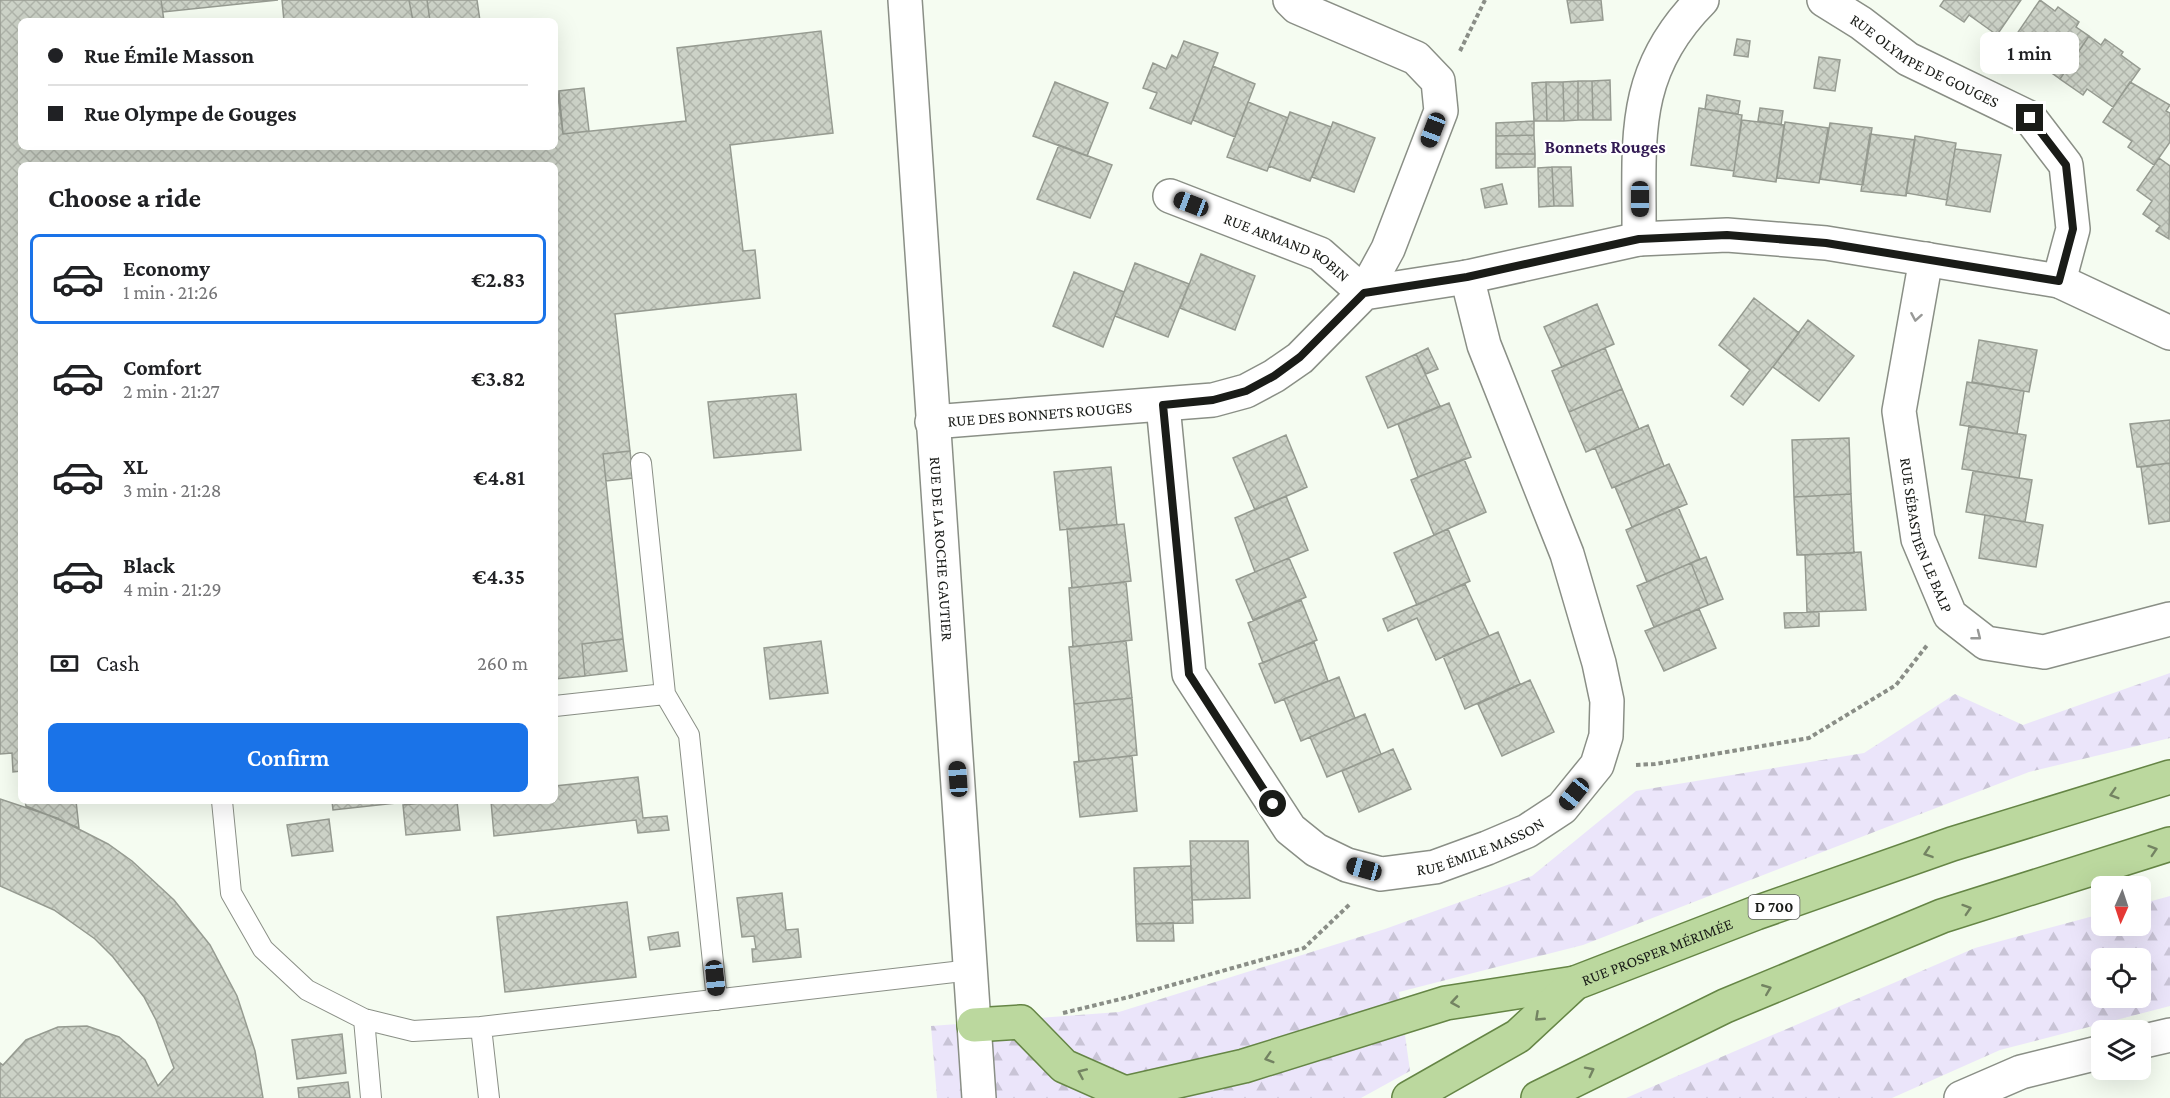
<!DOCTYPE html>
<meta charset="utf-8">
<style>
:root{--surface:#fff;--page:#f2f2f2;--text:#202124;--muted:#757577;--line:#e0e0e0;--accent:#1a73e8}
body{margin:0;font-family:"Crimson Pro",serif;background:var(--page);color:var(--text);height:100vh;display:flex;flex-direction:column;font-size:22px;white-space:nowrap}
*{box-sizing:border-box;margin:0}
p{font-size:20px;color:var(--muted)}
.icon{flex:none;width:33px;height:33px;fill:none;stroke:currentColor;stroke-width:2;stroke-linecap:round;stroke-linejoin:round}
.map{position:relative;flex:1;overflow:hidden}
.drawer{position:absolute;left:18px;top:162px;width:540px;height:642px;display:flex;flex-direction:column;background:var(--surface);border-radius:9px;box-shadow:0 6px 24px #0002}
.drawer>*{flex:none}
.top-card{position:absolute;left:18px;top:18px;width:540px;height:132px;border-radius:9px;box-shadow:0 6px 24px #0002;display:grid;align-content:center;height:132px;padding:0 30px;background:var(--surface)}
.needle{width:39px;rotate:183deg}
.controls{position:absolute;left:2091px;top:876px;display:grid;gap:12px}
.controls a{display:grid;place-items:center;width:60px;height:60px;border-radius:9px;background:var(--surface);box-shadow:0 6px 24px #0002;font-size:30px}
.end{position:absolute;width:27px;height:27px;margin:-14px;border:8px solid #1a1c18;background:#fff;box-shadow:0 0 0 3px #fff}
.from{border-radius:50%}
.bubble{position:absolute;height:42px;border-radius:9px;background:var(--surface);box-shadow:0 6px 24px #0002;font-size:20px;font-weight:600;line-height:42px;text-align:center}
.car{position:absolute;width:18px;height:36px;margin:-18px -9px;border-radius:8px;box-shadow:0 0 4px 2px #0007;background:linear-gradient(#222 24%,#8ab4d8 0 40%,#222 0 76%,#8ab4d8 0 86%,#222 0)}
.top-card b{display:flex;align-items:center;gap:21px;height:57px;font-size:22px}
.top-card b+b{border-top:2px solid var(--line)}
.top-card i{width:15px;height:15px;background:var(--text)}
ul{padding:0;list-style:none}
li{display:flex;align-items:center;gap:18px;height:90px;margin:0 12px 9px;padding:0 18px;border:3px solid transparent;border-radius:9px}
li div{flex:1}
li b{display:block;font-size:22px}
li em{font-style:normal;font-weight:600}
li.on{border-color:var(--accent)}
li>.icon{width:54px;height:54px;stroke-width:1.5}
h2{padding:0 30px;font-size:27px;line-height:72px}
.pay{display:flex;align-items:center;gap:15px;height:66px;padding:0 30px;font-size:22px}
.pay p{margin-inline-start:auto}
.action{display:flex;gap:12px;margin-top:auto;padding:12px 30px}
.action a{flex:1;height:69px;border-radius:9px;background:var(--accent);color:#fff;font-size:24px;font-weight:600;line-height:69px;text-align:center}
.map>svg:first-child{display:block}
</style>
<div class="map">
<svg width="2170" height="1098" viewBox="0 0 2170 1098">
<defs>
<pattern id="forest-firs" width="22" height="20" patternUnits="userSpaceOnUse" patternTransform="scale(1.5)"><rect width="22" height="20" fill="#ebe5fa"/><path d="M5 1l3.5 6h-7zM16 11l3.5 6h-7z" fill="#c9c4d6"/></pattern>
<pattern id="building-cross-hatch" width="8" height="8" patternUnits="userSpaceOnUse" patternTransform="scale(1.5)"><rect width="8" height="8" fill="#ccd2c7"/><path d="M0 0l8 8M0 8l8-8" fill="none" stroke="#afb4aa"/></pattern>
</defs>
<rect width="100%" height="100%" fill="#f5fcf1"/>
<path fill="url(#forest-firs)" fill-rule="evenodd" d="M 2170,673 L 2170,738 L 2029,772 L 1583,945 L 1399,992 L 1410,1071 L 1361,1098 L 937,1098 L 931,1026 L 1119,1012 L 1385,929 L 1532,876 L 1636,791 L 1864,753 L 1955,694 L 2023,725 Z
M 2170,896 L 2170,1006 L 2000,1050 L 1892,1098 L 1626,1098 L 1975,948 L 2101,914 L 2102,926 L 2140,926 L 2141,904 ZM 2102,958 L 2140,958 L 2140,998 L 2102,998 Z"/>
<path fill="url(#building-cross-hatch)" stroke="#969b91" stroke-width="1.5" d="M 0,0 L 161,0 L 164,21 L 21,21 L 21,147 L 555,147 L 555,73 L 563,134 L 686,121 L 677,48 L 821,31 L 833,133 L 730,145 L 743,251 L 755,250 L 760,298 L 615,314 L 630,451 L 603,454 L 623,639 L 582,644 L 585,676 L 555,679 L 555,165 L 21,165 L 21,771 L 13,772 L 12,753 L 0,754 Z
M 161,0 L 278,0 L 163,12 Z
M 282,0 L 409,0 L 413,21 L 284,21 Z
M 409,0 L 427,0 L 430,21 L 413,21 Z
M 427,0 L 477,0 L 480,21 L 430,21 Z
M 1567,0 L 1601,0 L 1603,20 L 1571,23 Z
M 1944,0 L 2021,0 L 1997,35 L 1969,15 L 1964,22 L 1940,6 Z
M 2040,0 L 2055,11 L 2058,7 L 2079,22 L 2076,27 L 2089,36 L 2060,79 L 2035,61 L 2038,56 L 2014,38 Z
M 2089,36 L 2101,45 L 2105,39 L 2123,52 L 2121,55 L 2140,69 L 2113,107 L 2087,89 L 2083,95 L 2060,79 Z
M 1737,39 L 1750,41 L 1748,57 L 1734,55 Z
M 1184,41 L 1218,53 L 1191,124 L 1150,108 L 1157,93 L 1143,88 L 1153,63 L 1166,69 L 1172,55 L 1177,58 Z
M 1819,57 L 1840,60 L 1835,91 L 1814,88 Z
M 1213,66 L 1255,84 L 1235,137 L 1193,120 Z
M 1610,80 L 1611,120 L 1593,120 L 1592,81 Z
M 1578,81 L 1578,120 L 1564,121 L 1563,82 Z
M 1578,81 L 1592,81 L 1593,120 L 1578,120 Z
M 1055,82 L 1108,103 L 1087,156 L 1033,136 Z
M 1546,82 L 1547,121 L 1534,121 L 1532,83 Z
M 1546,82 L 1563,82 L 1564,121 L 1547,121 Z
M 2130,82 L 2170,105 L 2166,111 L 2170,113 L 2170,142 L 2154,165 L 2128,147 L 2132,141 L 2103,122 Z
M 584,88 L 589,131 L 563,134 L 559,91 Z
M 1707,95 L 1740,101 L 1738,114 L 1705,109 Z
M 1248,102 L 1288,118 L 1267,171 L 1227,157 Z
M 1699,108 L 1742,115 L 1734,171 L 1691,165 Z
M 1760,108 L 1783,111 L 1781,125 L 1758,121 Z
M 1290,112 L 1331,127 L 1310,181 L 1269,166 Z
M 1742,120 L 1784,125 L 1776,182 L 1733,176 Z
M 1534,121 L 1534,135 L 1496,136 L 1496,123 Z
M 1333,122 L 1375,138 L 1354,192 L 1312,177 Z
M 1785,122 L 1828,128 L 1819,183 L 1777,178 Z
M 1830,123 L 1872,128 L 1863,185 L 1820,179 Z
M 1870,134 L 1915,140 L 1906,196 L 1861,191 Z
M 1534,135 L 1535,154 L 1496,154 L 1496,136 Z
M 1915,136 L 1956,143 L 1947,200 L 1906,193 Z
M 1059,145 L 1112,165 L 1090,218 L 1037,199 Z
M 1955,149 L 2001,155 L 1990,212 L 1946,205 Z
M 1496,154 L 1535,154 L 1535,167 L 1496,168 Z
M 2159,158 L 2170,166 L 2169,239 L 2156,231 L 2160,226 L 2143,214 L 2152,201 L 2137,190 Z
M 1552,167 L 1554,206 L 1539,207 L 1538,168 Z
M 1552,167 L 1571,167 L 1573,206 L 1554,206 Z
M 1502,184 L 1507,204 L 1485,208 L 1481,189 Z
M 1201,254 L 1255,276 L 1235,330 L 1180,308 Z
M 1135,263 L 1189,284 L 1168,337 L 1115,316 Z
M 1074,272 L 1124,292 L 1103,347 L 1053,326 Z
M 1754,298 L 1799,333 L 1743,405 L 1731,396 L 1750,370 L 1719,345 Z
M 1597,304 L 1614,344 L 1562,367 L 1544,327 Z
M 1808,320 L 1854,356 L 1819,401 L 1773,367 Z
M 1979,340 L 2037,350 L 2029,392 L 1972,382 Z
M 1428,348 L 1438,369 L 1426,374 L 1416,354 Z
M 1605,348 L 1622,389 L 1569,412 L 1552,371 Z
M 1416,354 L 1440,406 L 1388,428 L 1366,377 Z
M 1967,382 L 2024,391 L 2017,434 L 1960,425 Z
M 1622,389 L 1639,429 L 1586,452 L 1569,412 Z
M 796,394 L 801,450 L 714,458 L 708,402 Z
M 1449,403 L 1471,457 L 1418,477 L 1398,424 Z
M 2170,420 L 2170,463 L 2137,467 L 2130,424 Z
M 1648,425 L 1664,466 L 1612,488 L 1595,448 Z
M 1969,426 L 2026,435 L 2019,478 L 1962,469 Z
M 1286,435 L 1307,487 L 1255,510 L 1233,458 Z
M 1849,438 L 1851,494 L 1794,497 L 1792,440 Z
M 630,451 L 633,478 L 606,481 L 603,454 Z
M 1464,459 L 1486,512 L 1434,535 L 1411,480 Z
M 2170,463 L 2170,521 L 2149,524 L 2141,467 Z
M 1669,464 L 1687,504 L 1632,527 L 1615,487 Z
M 1111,467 L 1117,525 L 1060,530 L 1054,472 Z
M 1973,471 L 2032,480 L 2025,522 L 1966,512 Z
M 1851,494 L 1854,553 L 1797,555 L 1794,497 Z
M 1286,496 L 1308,550 L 1255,572 L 1235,518 Z
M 1678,507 L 1700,559 L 1647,582 L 1626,530 Z
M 1985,515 L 2043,525 L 2036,567 L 1979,558 Z
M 1124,524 L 1131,581 L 1072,588 L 1067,529 Z
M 1448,529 L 1470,581 L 1417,605 L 1394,553 Z
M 1861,552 L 1866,610 L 1807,612 L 1805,555 Z
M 1706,557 L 1723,599 L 1708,605 L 1691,563 Z
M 1289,558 L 1306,597 L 1253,620 L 1236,580 Z
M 1691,563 L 1708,605 L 1654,627 L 1637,586 Z
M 1126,582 L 1132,640 L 1073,647 L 1069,588 Z
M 1465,584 L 1489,636 L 1436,660 L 1417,618 L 1388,631 L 1383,619 Z
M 1301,600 L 1317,640 L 1263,663 L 1248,623 Z
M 1699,609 L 1716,648 L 1664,671 L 1645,631 Z
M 1819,612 L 1819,626 L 1785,628 L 1784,613 Z
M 1498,632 L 1520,684 L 1465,709 L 1443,656 Z
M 623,639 L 627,671 L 585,676 L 582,644 Z
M 821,641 L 828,693 L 770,699 L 764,648 Z
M 1126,641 L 1132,698 L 1074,704 L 1069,647 Z
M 1314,642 L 1328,681 L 1275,703 L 1259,664 Z
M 1339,677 L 1355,718 L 1301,741 L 1284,699 Z
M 1530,680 L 1554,732 L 1502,756 L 1478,704 Z
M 1132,698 L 1137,755 L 1079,762 L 1074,704 Z
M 1365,714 L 1381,754 L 1327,777 L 1310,737 Z
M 1393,749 L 1411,789 L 1359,812 L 1342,771 Z
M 1132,756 L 1137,811 L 1080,817 L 1074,762 Z
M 638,777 L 643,818 L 667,816 L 669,830 L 638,833 L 636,820 L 494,836 L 491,801 L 555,801 L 555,786 Z
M 0,799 L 57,818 L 108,844 L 132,861 L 174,900 L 210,945 L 237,996 L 255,1051 L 263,1098 L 0,1098 L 0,1063 L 3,1065 L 26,1040 L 58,1027 L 87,1026 L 119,1037 L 145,1060 L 158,1086 L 174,1068 L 156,1020 L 144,997 L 113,957 L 95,939 L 54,910 L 0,886 Z
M 25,801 L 76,801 L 79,828 L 26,806 Z
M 332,801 L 405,801 L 405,802 L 333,810 Z
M 441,801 L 457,801 L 460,830 L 406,835 L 403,805 Z
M 329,819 L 333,851 L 292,856 L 287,825 Z
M 1190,841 L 1248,841 L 1250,898 L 1192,900 Z
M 1191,866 L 1193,923 L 1136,924 L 1134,868 Z
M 782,893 L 786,930 L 798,929 L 801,957 L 753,962 L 752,949 L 756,949 L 754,936 L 742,937 L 737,898 Z
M 627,902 L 636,977 L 505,992 L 497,917 Z
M 1173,923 L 1174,941 L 1137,941 L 1136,924 Z
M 678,932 L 680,946 L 650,950 L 648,937 Z
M 342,1034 L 346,1073 L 297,1079 L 292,1040 Z
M 348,1082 L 350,1098 L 299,1098 L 298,1088 Z"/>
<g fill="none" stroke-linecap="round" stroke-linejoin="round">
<defs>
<path id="lane" d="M 641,463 L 665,694
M 555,706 L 665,694 L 689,735 L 717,1000
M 222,801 L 231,893 L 263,949 L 307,990 L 364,1019 L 413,1031 L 481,1027
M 364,1019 L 371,1098
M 489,1098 L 481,1027 L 971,970"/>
<g id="street">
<path id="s1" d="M 1824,0 L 1861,23 L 1908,59 L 2030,118 L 2066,165 L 2073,229 L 2059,281"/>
<path id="s2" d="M 1170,196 L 1320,254 L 1364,293 L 1388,249 L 1441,111 L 1438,81 L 1416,58 L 1297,7 L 1290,0"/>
<path d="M 1639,239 C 1640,143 1628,74 1702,0"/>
<path id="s3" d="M 1926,259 L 1899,411 L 1918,539 L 1950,615 L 1986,643 L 2044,652 L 2170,619"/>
<path id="s4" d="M 1163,405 L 1189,674 L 1290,829 L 1316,850 L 1347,865 L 1381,874 L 1435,867 L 1487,848 L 1527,831 L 1562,808 L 1597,765 L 1606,736 L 1607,701 L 1599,663 L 1567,554 L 1484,345 L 1467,277"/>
<path id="s5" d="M 932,422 L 1213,400 L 1246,391 L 1274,376 L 1300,358 L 1364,293 L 1467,277 L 1639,239 L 1727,235 L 1826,243 L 2059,281 L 2170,333"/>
<path d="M 2140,1042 L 2170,1035"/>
<path d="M 1961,1098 L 2021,1072 L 2102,1052"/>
</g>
<g id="secondary">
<path id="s6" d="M 905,0 L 979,1098"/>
</g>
<g id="primary">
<path d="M 974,1025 L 1021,1022 L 1064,1066 L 1125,1093 L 1244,1066 L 1446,1003 L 1575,983"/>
<path id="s7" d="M 1409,1098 L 1518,1036 L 1575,983 L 1756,913 L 1952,844 L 2170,777"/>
<path d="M 1538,1098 L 1725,1006 L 1942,916 L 2170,844"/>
</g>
</defs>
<use href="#lane" stroke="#8a8f86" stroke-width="22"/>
<use href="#street" stroke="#8a8f86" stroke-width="36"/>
<use href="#secondary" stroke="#8a8f86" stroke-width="36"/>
<use href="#primary" stroke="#658545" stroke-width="36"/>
<path stroke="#8a8e87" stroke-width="4" stroke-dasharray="4.5 3" stroke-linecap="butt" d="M 1460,51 L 1485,0
M 1636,765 L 1655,764 L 1809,738 L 1896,685 L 1928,644
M 1063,1013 L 1129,997 L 1304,948 L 1350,904"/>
<use href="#lane" stroke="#fff" stroke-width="20"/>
<use href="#street" stroke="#fff" stroke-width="33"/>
<use href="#secondary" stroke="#fff" stroke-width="33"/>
<use href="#primary" stroke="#bbd89e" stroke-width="33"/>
</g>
<defs><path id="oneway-chevron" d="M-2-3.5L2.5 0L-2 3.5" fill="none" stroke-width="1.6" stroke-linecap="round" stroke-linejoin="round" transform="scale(1.5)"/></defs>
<g stroke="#989997">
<use href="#oneway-chevron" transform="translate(1916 317) rotate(100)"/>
<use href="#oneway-chevron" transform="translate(1977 636) rotate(38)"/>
</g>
<g stroke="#738362">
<use href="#oneway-chevron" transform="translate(2114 794) rotate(163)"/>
<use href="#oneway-chevron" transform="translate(2153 850) rotate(-18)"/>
<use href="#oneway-chevron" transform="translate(1928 853) rotate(161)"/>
<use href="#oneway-chevron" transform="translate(1967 909) rotate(-18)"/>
<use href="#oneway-chevron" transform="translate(1767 989) rotate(-22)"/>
<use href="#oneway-chevron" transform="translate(1455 1002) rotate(171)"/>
<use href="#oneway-chevron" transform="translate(1539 1017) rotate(137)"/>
<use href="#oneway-chevron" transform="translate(1269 1058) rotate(163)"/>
<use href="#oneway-chevron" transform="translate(1590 1071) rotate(-27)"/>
<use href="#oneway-chevron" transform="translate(1082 1073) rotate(-156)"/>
</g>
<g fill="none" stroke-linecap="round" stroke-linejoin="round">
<path stroke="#1a1c18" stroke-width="8" d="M 1273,804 L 1189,674 L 1163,405 L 1213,400 L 1246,391 L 1274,376 L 1300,357 L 1364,293 L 1467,277 L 1639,239 L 1727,235 L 1826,243 L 2059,281 L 2073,229 L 2066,165 L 2030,118"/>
</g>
<g text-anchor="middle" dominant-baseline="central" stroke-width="4.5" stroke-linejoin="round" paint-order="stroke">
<rect fill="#fff" stroke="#5f605d" stroke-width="1.5" x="1748.5" y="895" width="51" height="24" rx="4.5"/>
<g font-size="15" font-weight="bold" fill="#1a1c18">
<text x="1774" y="907">D 700</text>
</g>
<g font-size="16" fill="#1a1c18" stroke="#fff">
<text stroke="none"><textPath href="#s1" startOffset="118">RUE OLYMPE DE GOUGES</textPath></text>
<text stroke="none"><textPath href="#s2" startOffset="128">RUE ARMAND ROBIN</textPath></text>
<text stroke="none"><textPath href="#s5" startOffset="108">RUE DES BONNETS ROUGES</textPath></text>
<text stroke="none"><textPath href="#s3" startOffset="282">RUE SÉBASTIEN LE BALP</textPath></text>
<text stroke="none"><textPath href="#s6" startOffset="550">RUE DE LA ROCHE GAUTIER</textPath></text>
<text stroke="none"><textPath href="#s4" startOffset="662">RUE ÉMILE MASSON</textPath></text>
<text stroke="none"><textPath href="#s7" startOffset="291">RUE PROSPER MÉRIMÉE</textPath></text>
</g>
<g font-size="18" font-weight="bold" fill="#321a53" stroke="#fff">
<text x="1605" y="147">Bonnets Rouges</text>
</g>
</g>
</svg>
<div class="controls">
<a><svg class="needle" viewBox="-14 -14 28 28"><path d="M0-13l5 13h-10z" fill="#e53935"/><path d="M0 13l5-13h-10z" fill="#757577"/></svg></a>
<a><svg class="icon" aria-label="locate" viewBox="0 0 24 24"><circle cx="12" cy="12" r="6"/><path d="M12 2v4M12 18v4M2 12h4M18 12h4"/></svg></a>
<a><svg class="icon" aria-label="layers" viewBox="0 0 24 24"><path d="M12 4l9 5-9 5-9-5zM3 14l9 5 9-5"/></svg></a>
</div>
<i class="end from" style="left:1273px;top:804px"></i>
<i class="end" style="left:2030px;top:118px"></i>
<div class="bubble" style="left:1980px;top:32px;width:99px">1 min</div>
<i class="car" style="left:1433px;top:130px;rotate:201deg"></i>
<i class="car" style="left:1640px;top:199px;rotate:180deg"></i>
<i class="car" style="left:1191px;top:204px;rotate:291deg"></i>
<i class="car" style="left:958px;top:779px;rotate:356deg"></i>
<i class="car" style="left:1574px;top:794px;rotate:219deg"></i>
<i class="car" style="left:1364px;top:869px;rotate:286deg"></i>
<i class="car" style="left:715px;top:978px;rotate:174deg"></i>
<div class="top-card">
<b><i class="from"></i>Rue Émile Masson</b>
<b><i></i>Rue Olympe de Gouges</b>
</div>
<section class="drawer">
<h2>Choose a ride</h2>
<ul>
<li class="on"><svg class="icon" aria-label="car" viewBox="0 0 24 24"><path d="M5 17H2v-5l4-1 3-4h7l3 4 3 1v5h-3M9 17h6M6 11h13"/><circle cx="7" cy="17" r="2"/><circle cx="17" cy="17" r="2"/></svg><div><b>Economy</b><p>1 min · 21:26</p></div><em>€2.83</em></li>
<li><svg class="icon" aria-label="car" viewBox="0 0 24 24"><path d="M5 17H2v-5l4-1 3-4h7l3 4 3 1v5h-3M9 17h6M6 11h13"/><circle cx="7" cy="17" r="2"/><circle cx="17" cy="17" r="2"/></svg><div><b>Comfort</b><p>2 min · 21:27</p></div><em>€3.82</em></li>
<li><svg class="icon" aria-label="car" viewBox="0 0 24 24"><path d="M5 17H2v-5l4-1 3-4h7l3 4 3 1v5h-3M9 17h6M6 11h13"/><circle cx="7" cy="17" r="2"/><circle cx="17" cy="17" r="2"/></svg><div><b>XL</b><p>3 min · 21:28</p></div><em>€4.81</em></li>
<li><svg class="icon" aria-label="car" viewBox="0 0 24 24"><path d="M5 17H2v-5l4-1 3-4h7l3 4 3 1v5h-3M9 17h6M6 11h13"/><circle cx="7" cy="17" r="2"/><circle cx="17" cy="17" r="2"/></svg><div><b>Black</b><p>4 min · 21:29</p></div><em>€4.35</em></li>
</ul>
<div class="pay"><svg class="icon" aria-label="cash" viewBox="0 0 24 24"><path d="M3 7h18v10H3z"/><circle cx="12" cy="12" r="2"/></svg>Cash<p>260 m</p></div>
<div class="action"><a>Confirm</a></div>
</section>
</div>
